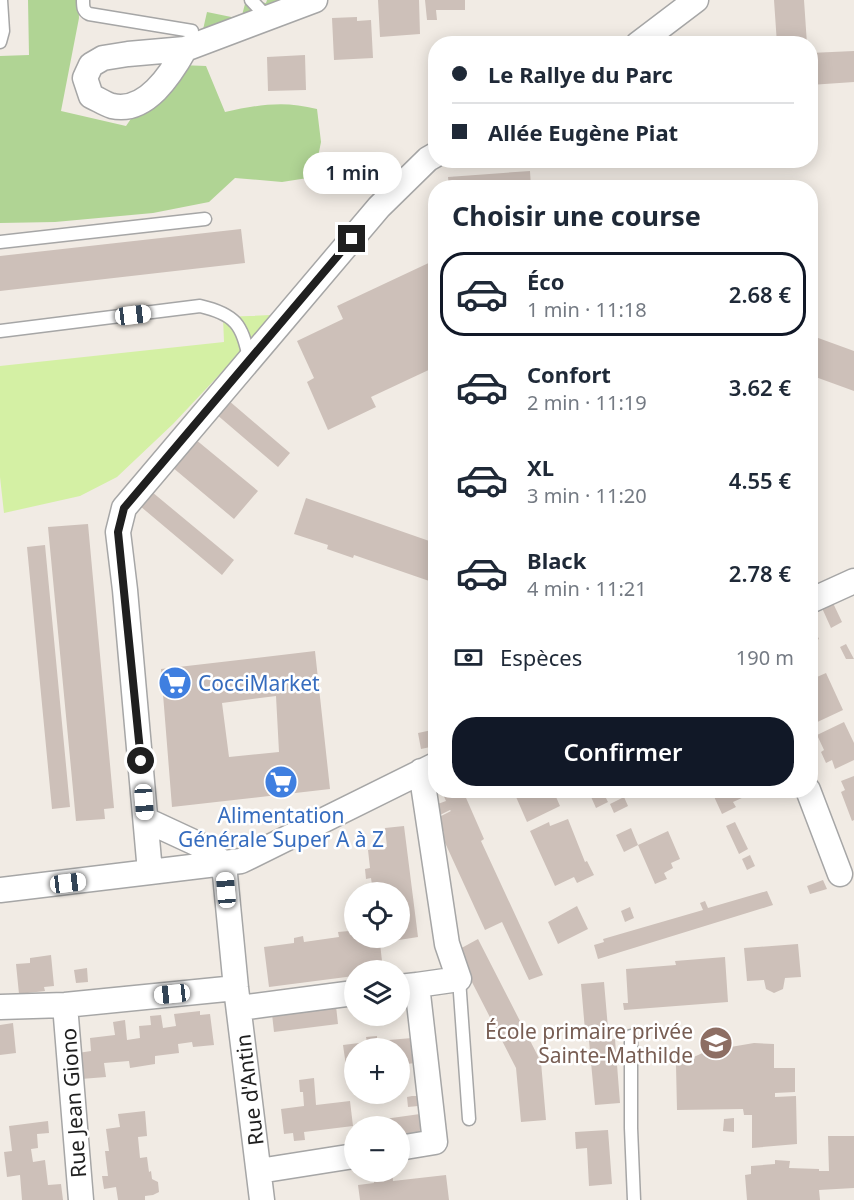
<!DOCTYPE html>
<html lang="fr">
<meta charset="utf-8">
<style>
:root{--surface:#fff;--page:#f6f6f7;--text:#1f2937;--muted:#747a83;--line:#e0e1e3;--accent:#111827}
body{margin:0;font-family:"Noto Sans",sans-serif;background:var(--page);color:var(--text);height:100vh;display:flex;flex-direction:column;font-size:22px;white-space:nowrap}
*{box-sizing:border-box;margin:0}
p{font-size:20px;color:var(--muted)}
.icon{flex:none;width:33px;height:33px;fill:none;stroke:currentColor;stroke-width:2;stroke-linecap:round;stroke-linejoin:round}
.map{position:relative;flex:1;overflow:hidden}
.details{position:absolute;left:428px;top:180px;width:390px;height:618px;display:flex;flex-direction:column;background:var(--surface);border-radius:24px;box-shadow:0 3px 15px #0003}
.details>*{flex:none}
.guide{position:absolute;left:428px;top:36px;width:390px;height:132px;border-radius:24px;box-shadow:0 3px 15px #0003;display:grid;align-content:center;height:132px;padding:0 24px;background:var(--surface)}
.tools{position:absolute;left:344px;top:882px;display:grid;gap:12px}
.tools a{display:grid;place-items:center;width:66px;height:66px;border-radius:50%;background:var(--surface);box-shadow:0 3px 15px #0003;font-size:30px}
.end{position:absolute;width:27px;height:27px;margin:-14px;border:8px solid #1f1f1f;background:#fff;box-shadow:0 0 0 3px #fff}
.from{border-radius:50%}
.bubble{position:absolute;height:42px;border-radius:21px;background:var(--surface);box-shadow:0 3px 15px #0003;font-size:20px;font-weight:600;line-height:42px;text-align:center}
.car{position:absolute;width:18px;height:36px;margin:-18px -9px;border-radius:8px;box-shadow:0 0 4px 2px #0007;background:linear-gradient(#fff 24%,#345 0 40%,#fff 0 76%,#345 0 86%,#fff 0)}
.guide b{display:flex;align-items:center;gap:21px;height:57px;font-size:22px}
.guide b+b{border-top:2px solid var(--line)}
.guide i{width:15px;height:15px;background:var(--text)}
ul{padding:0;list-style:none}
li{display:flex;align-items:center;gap:18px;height:84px;margin:0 12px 9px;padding:0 12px;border:3px solid transparent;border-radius:24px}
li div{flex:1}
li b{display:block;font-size:22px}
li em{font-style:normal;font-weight:600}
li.current{border-color:var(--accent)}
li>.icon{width:54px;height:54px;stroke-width:1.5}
h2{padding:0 24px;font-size:27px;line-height:72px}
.pay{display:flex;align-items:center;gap:15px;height:66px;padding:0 24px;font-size:22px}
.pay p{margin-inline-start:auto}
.primary-button{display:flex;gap:12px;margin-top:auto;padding:12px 24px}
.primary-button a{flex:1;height:69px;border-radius:24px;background:var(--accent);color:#fff;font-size:24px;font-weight:600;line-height:69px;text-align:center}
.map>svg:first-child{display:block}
</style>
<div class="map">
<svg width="854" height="1200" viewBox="0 0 854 1200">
<rect width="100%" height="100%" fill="#f1ebe4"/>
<path fill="#d4f0a4" d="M 271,315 L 236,357 L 173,424 L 117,477 L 80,496 L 4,513 L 0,477 L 0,366 L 224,342 L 223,317 Z"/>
<path fill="#b0d494" d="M 28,0 L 78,0 L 79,18 L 61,111 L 126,126 L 173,58 L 177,42 L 181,36 L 202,34 L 207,12 L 241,19 L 246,0 L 266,3 L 267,0 L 297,0 L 180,65 L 206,66 L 225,112 C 258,105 283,100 317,109 L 321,142 L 314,177 L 282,182 L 235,178 L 209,202 L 153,213 L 55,222 L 0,223 L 0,56 L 29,55 Z"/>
<path fill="#cdc0b9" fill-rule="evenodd" d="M 378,0 L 419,0 L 420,34 L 380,37 Z
M 425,0 L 465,0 L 465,10 L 436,10 L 437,20 L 427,20 Z
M 774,0 L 804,0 L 807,44 L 777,44 Z
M 357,17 L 357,21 L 371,20 L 373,58 L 334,60 L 332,18 Z
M 854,51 L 854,82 L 810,85 L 810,53 Z
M 305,55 L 306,90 L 268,91 L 267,57 Z
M 530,171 L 531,188 L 449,188 L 448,177 Z
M 241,229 L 245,263 L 0,291 L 0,256 Z
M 435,260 L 435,367 L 371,397 L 376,407 L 328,430 L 307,382 L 314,378 L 297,341 L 343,319 L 337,306 Z
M 810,335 L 854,351 L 854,391 L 810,375 Z
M 228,400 L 290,453 L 278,467 L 216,414 Z
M 195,439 L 258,491 L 234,519 L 172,467 Z
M 152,492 L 234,560 L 222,575 L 140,506 Z
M 306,498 L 435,543 L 435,583 L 354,555 L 353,558 L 327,549 L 328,545 L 294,534 Z
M 88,524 L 114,808 L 104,809 L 105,819 L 76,821 L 48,527 Z
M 45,545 L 70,807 L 52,809 L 27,547 Z
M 833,603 L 842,622 L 831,628 L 822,608 Z
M 810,620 L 819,639 L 810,644 Z
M 846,644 L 854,659 L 846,659 L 840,647 Z
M 315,651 L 330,789 L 172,807 L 161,669 ZM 276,696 L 279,752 L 229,757 L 222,703 Z
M 826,673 L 843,710 L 811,725 L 810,680 Z
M 844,722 L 854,743 L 854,760 L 835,769 L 832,760 L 826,763 L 821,752 L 824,750 L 817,735 Z
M 432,730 L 435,746 L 421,749 L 418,733 Z
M 854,776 L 854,820 L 852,821 L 841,792 L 845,790 L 841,781 Z
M 441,790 L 449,790 L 452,796 L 463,791 L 484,839 L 481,841 L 543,975 L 529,980 L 502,922 L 485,930 L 441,834 L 444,833 L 437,818 L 451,811 L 450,810 L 440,815 L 435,805 L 446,801 Z
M 513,790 L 553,790 L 560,806 L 527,822 Z
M 588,790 L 602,790 L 608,802 L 596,808 Z
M 711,790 L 741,790 L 744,797 L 733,802 L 736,807 L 722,814 Z
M 624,797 L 628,806 L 614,813 L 610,804 Z
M 568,819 L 585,862 L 587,861 L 594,875 L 577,883 L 574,877 L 555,886 L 530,831 L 549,822 L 550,826 Z
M 735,822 L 748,849 L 739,854 L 726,826 Z
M 404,826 L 418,937 L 380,943 L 383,970 L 354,970 L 354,976 L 269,987 L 264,947 L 294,943 L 294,938 L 303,936 L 304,942 L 339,937 L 338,932 L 349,931 L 350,935 L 354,935 L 354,938 L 399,938 L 399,892 L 373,892 L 371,878 L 366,879 L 365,869 L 370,868 L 368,850 L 387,847 L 385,828 Z
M 631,828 L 638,845 L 624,852 L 616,835 Z
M 668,831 L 680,859 L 671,863 L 673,868 L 664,873 L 667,879 L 655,884 L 638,845 Z
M 750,855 L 755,866 L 747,870 L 742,859 Z
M 823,880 L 827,889 L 810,894 L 807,886 Z
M 767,891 L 773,905 L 598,959 L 594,945 L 604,942 L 603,939 L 703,910 L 700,903 L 705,901 L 708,908 Z
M 577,906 L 588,929 L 558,944 L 548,922 Z
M 630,907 L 634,918 L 625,922 L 621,911 Z
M 478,939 L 541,1062 L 546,1120 L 521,1122 L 516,1068 L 456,951 Z
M 798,944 L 801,977 L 785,978 L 783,989 L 774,993 L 766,989 L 764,980 L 747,981 L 744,948 Z
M 51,955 L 54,986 L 44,987 L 45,991 L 19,994 L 16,964 L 30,963 L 30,958 Z
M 725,957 L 728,1002 L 624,1010 L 623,1003 L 628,1003 L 626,969 L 676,965 L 675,961 Z
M 87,968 L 88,982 L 76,983 L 74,970 Z
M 604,982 L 609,1040 L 615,1039 L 620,1103 L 595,1105 L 589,1041 L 586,1042 L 581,984 Z
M 336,1006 L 338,1024 L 274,1032 L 272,1014 Z
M 200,1011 L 200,1015 L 210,1014 L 214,1045 L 193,1047 L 192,1042 L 178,1044 L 179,1053 L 155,1056 L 155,1064 L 130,1068 L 129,1061 L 104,1063 L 106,1077 L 81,1079 L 78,1053 L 91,1051 L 90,1038 L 115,1035 L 113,1022 L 125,1020 L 127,1040 L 140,1038 L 139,1026 L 151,1025 L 150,1016 L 161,1015 L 163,1028 L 176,1026 L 174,1014 Z
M 13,1023 L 16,1053 L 0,1055 L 0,1025 Z
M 377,1036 L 377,1041 L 412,1038 L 415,1063 L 399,1065 L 399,1048 L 354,1048 L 354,1079 L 348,1080 L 343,1045 L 367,1042 L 366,1037 Z
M 754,1043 L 774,1044 L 774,1068 L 795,1068 L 795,1092 L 775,1093 L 775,1097 L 796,1096 L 797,1144 L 752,1148 L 752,1115 L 744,1115 L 743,1109 L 677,1110 L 676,1065 L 707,1051 Z
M 314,1078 L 316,1105 L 350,1101 L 353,1126 L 304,1132 L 305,1140 L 294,1141 L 293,1133 L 284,1134 L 281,1109 L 304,1106 L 303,1092 L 300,1092 L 299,1080 Z
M 412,1096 L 417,1096 L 418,1106 L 408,1107 L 407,1097 Z
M 145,1111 L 147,1136 L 138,1137 L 140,1158 L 147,1157 L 149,1172 L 151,1171 L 152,1179 L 158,1182 L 159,1192 L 153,1195 L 145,1196 L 145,1200 L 118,1200 L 116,1187 L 104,1189 L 102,1176 L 108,1176 L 105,1151 L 109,1151 L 106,1129 L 120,1127 L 118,1114 Z
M 420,1114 L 423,1132 L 399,1135 L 399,1126 L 356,1126 L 356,1123 Z
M 734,1118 L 734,1132 L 723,1131 L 724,1119 Z
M 48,1121 L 49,1133 L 37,1134 L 38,1148 L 31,1149 L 33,1162 L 45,1160 L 48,1185 L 61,1184 L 63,1200 L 22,1200 L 20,1175 L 7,1177 L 4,1152 L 12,1151 L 9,1126 Z
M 608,1130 L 612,1184 L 589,1186 L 587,1148 L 576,1149 L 575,1132 Z
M 828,1136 L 854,1136 L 854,1188 L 819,1190 L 820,1200 L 747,1200 L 745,1175 L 751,1174 L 751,1166 L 775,1164 L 775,1160 L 790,1161 L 789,1168 L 819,1169 L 819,1171 L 829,1171 Z
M 381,1172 L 392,1172 L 393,1181 L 446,1175 L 449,1200 L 360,1200 L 358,1185 L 374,1183 L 373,1174 Z"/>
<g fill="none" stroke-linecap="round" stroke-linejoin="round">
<defs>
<path id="service" d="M 83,0 C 83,7 83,11 89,14 L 192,31
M 251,0 L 267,17
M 0,42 L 3,31 L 1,0
M 0,242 L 205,219
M 0,331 L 200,306 C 235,314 243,325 249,359
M 459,979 L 469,1119
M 631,1036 L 631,1128 L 634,1200"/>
<path id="minor" d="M 638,44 L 696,0
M 185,49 C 171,74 146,114 112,106 C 105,104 98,99 91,96 L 85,78 L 91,65 L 103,58 L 128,54 L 185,49 L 315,0
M 435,155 L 428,159 L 379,207 L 124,508 L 118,532 L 125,590 L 150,872 L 241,861 L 435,765
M 810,601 L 854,581
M 808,790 L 840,874
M 146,820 L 202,846 L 224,864
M 224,864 L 236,988 L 262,1200
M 0,890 L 150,872
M 417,985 L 459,979 L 447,944 L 421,771
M 399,987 L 417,985 L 435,1142 L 399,1148
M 65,1005 L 81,1200
M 0,1007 L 65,1005 L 236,988
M 239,1008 L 354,993
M 259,1171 L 354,1156"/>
</defs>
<use href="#service" stroke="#a6a6a6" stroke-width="15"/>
<use href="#minor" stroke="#a6a6a6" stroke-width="27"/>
<use href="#service" stroke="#fff" stroke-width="12"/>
<use href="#minor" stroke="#fff" stroke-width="24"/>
</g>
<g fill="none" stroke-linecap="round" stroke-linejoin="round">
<path stroke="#1f1f1f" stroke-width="8" d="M 141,761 L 118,532 L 124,508 L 352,239"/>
</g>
<defs>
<symbol id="supermarket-disc" viewBox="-11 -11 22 22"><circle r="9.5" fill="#3f7fe0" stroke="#fff"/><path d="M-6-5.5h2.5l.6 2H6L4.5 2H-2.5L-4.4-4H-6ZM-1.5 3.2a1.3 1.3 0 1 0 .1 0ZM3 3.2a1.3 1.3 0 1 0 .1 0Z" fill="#fff"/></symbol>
<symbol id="school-disc" viewBox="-11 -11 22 22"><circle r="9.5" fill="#8d6e63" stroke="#fff"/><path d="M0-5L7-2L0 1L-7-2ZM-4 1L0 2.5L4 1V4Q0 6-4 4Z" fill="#fff"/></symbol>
</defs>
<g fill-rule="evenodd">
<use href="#supermarket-disc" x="156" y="664" width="38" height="38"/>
<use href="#supermarket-disc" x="262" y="763" width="38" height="38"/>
<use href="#school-disc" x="697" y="1024" width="38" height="38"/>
</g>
<g text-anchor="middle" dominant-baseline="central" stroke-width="5" stroke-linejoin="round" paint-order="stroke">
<g font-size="21" fill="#366cbe" stroke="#fff" text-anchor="start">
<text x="198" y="683">CocciMarket</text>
<text x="281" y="815" text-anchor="middle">Alimentation<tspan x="281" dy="24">Générale Super A à Z</tspan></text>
</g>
<g font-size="21" fill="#785e54" stroke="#fff" text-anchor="end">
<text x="693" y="1031">École primaire privée<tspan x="693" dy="24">Sainte-Mathilde</tspan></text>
</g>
<g font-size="21" fill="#1f1f1f" stroke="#fff">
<text transform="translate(249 1090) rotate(-97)">Rue d'Antin</text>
<text transform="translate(73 1103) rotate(-94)">Rue Jean Giono</text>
</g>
</g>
</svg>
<div class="tools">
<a><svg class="icon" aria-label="locate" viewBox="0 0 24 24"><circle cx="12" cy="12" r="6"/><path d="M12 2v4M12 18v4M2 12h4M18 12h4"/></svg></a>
<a><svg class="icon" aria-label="layers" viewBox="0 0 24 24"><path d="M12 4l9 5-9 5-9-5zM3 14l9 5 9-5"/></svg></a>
<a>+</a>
<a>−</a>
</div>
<i class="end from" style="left:141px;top:761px"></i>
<i class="end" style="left:352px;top:239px"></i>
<div class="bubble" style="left:303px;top:152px;width:99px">1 min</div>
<i class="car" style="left:133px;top:315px;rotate:83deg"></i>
<i class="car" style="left:144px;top:802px;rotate:176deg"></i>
<i class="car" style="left:68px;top:883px;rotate:83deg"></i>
<i class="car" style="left:226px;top:890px;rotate:355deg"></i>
<i class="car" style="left:172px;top:994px;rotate:264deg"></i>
<div class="guide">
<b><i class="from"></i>Le Rallye du Parc</b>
<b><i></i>Allée Eugène Piat</b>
</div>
<section class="details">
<h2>Choisir une course</h2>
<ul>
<li class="current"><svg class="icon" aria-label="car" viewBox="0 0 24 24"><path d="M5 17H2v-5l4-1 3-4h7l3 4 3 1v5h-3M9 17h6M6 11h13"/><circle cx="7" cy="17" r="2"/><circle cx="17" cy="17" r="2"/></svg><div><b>Éco</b><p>1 min · 11:18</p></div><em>2.68 €</em></li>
<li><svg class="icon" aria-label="car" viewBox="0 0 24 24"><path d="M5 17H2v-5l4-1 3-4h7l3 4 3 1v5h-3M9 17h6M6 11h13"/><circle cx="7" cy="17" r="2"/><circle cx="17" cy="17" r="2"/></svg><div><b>Confort</b><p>2 min · 11:19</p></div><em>3.62 €</em></li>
<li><svg class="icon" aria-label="car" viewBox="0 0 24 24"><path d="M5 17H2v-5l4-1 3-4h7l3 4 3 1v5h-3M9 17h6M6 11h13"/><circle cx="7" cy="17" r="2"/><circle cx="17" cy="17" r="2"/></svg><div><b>XL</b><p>3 min · 11:20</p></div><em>4.55 €</em></li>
<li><svg class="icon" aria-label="car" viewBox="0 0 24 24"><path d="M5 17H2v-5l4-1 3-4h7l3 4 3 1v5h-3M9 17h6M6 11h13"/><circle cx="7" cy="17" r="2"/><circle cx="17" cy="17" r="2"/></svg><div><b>Black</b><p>4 min · 11:21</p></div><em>2.78 €</em></li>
</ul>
<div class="pay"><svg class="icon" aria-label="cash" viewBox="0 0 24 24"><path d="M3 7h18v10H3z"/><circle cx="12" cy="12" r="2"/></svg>Espèces<p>190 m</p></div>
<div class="primary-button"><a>Confirmer</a></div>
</section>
</div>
